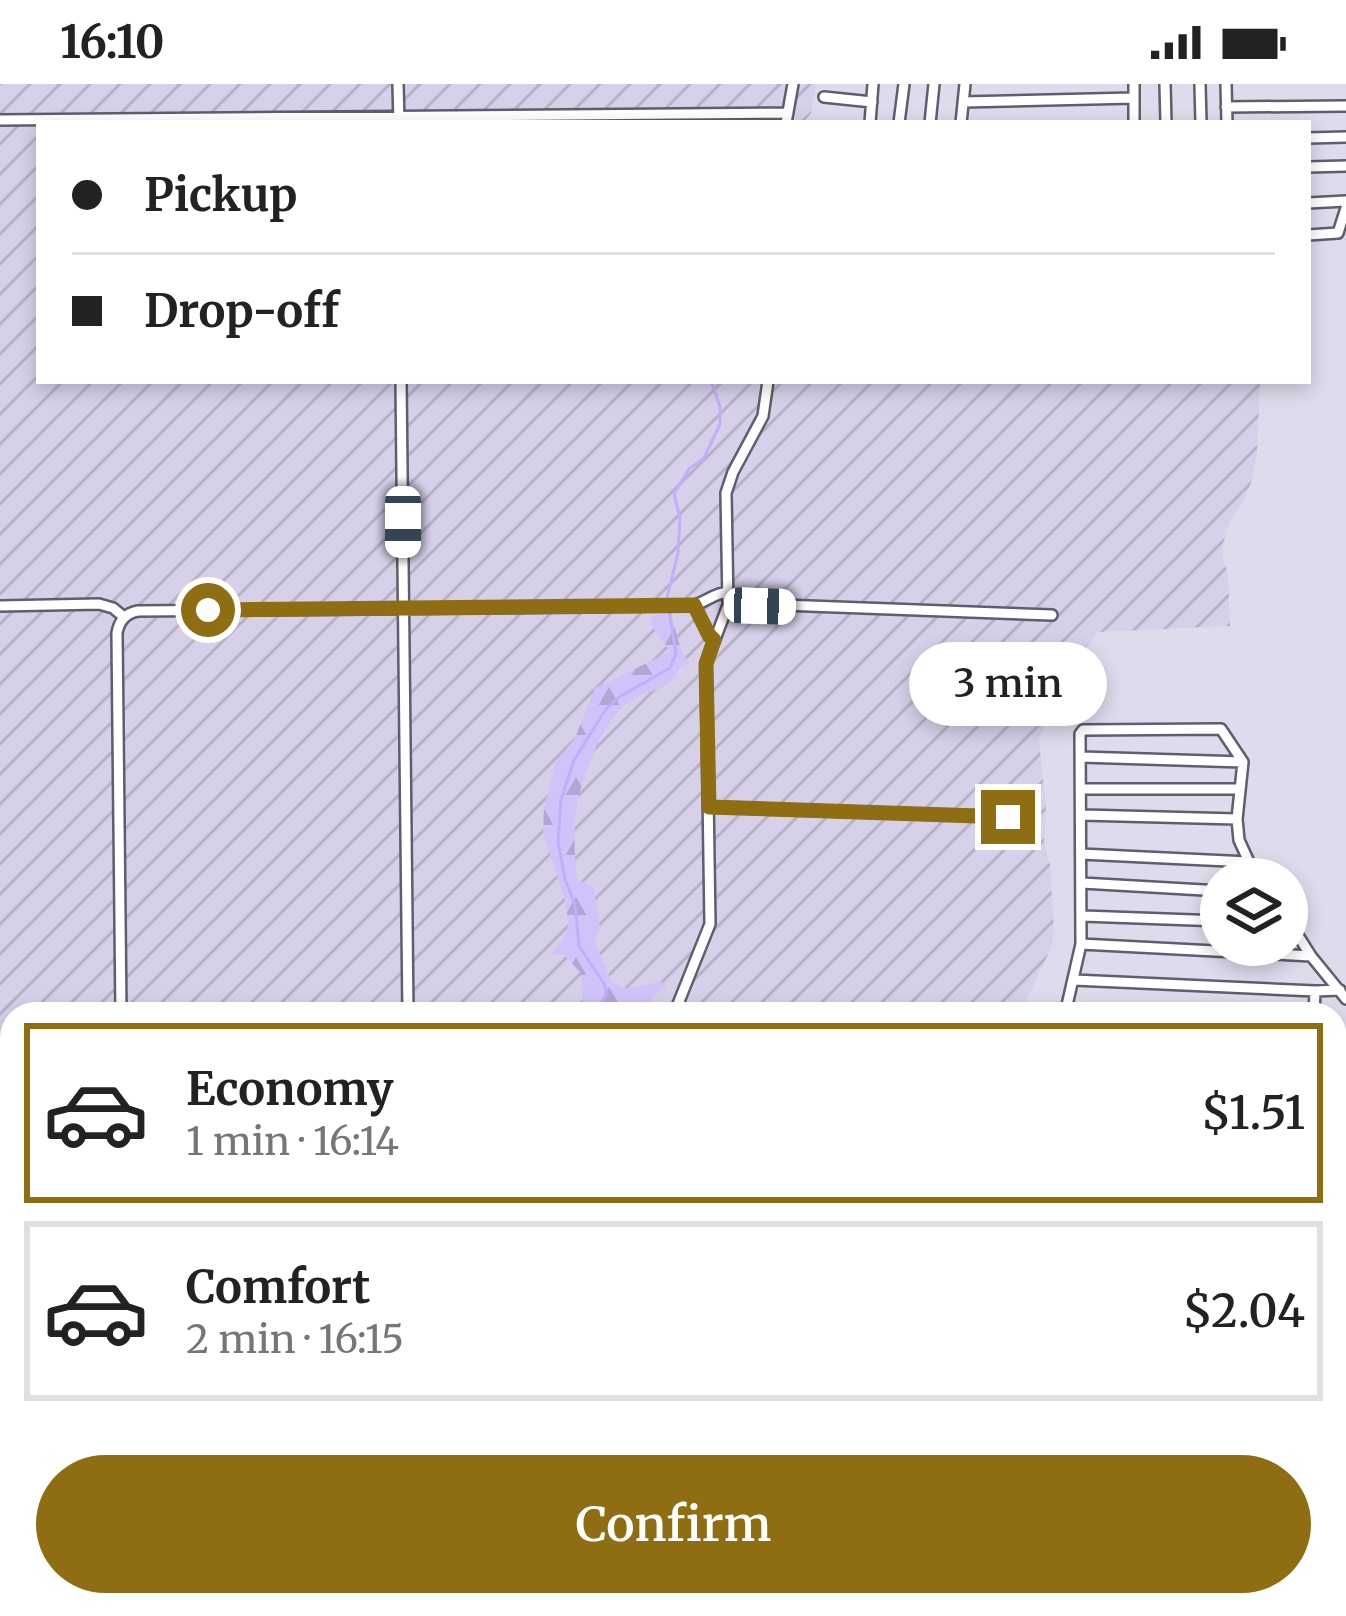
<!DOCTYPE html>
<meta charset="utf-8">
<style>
:root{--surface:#fff;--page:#f2f2f2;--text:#222;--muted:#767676;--line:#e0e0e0;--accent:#8f6e13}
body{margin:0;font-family:Merriweather,serif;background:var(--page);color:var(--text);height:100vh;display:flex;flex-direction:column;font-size:45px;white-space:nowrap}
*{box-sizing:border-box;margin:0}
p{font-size:39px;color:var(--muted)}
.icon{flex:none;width:66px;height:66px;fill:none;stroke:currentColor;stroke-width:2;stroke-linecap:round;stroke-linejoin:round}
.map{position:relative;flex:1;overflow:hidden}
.side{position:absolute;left:0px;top:918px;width:1347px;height:615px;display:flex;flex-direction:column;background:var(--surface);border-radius:36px 36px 0 0;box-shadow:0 6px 18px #0003}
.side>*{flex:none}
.banner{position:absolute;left:36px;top:36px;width:1275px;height:264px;border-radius:0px;box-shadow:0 6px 18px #0003;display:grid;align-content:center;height:264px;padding:0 36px;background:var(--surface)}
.fabs{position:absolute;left:1200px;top:774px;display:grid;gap:24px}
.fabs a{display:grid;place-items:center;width:108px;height:108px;border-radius:50%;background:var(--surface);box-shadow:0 6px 18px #0003;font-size:60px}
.end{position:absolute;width:54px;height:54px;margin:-27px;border:15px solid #8f6e13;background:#fff;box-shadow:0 0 0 6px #fff}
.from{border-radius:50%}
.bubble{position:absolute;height:84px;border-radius:42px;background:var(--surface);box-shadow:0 6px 18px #0003;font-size:39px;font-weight:600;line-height:84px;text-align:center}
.car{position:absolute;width:36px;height:72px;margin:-36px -18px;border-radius:15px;box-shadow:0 0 9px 3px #0007;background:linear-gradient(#fff 24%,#345 0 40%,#fff 0 76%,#345 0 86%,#fff 0)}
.banner b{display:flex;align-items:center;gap:42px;height:114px;font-size:45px}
.banner b+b{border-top:3px solid var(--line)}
.banner i{width:30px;height:30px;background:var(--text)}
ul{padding:21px 0 0;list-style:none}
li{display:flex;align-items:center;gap:36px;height:180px;margin:0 24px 18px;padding:0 12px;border:6px solid var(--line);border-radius:0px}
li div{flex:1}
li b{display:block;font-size:45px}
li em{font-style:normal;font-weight:600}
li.active{border-color:var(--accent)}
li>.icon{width:108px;height:108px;stroke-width:1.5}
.action{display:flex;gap:24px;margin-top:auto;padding:24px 36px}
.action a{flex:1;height:138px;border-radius:72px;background:var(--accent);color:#fff;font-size:48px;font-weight:600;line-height:138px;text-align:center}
.status{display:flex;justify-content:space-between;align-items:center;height:84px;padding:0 60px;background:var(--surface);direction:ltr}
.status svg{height:33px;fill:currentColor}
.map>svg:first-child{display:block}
</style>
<div class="status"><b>16:10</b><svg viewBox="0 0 49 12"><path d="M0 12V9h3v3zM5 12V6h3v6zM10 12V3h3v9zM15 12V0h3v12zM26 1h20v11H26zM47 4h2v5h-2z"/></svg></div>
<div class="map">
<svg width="1346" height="1532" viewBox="0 0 1346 1532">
<defs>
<pattern id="industrial-furrows" width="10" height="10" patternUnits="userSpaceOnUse" patternTransform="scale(3)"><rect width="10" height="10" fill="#d6d0e9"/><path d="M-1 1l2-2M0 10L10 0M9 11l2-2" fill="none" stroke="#b7b1c7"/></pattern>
<pattern id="forest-firs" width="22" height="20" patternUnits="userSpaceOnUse" patternTransform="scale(3)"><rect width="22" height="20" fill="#d0c3f9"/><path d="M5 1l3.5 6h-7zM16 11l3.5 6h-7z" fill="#b2a6d5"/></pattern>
</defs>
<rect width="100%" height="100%" fill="#dfdbed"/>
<path fill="url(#industrial-furrows)" d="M 0,0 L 816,0 L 811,29 L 803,39 L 39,39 L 39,297 L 1260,297 L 1257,369 L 1252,396 L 1245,415 L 1229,439 L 1223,460 L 1223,475 L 1228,490 L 1230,542 L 1098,548 L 1079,572 L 1074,622 L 1054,621 L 1039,656 L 1046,724 L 1044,758 L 1050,781 L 1054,847 L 1051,864 L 1020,930 L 12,930 L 12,1521 L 953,1521 L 941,1532 L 0,1532 Z"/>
<path fill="url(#forest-firs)" d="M 655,530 L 671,530 L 681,566 L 689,579 L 681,581 C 667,611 651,603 628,618 C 603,636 579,698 576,728 C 574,749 574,774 577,795 L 594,804 L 600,843 L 595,857 L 612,899 L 626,904 L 660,898 L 664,899 L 666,904 L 651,913 L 652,930 L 576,930 L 583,923 L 581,889 L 564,871 L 551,870 L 564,854 L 568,841 L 566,820 L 543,749 L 544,723 L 556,678 L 575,654 L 595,604 L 670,568 L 652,542 L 651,536 Z"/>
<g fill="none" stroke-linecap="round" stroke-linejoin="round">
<path stroke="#c3adfc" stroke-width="3" d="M 751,39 L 751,38
M 596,930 L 606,911 L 605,901 L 579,862 L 575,820 L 565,796 L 558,757 L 561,716 L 574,676 L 606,625 L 619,613 L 670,584 L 676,570 L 667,514 L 678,469 L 680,434 L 674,410 L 689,385 L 704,374 L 720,340 L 720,323 L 711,297
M 620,1532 L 625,1521"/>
<defs>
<path id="street" d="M 398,0 L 399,39
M 1165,0 L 1166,39
M 1200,0 L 1201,39
M 1226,0 L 1227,39
M 824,13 L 872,18
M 1134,14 L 1134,39
M 963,18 L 1134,14 L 1134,0
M 1226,23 L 1346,22
M 0,36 L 788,29
M 786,39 L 793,0
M 870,39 L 873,0
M 899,39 L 904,0
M 930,39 L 934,0
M 961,39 L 965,0
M 1308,54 L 1346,53
M 1308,83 L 1346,82
M 1308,119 L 1346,117
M 1308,151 L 1338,149 L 1346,124
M 401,297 L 408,930
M 728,519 L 1052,531
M 694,521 L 709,552 L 714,556
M 0,522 L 99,520 L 113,524 L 124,533
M 1081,673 L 1243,678
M 1081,705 L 1240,705
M 709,723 L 1008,733
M 1082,731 L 1237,735
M 1081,770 L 1249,778
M 1082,799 L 1221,807
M 1083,832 L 1221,837
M 1287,834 L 1311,872 L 1346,915
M 1081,860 L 1311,872
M 1074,896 L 1315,907 L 1340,906
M 121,930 L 117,549 C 119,537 126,529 138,527 L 690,522 C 704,520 713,509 728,508
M 674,930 L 710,840 L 706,579 L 728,521 L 726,409 L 733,388 L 763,332 L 768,297
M 1065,930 L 1081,860 L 1080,650 L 1083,646 L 1221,645 L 1243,678 L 1237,735 L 1239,756 L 1249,778 L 1261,795
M 1314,930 L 1315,907
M 1335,986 L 1346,986
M 1335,1022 L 1343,1026 L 1341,1051 L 1335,1055
M 0,1237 L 3,1532
M 1335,1402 L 1346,1402
M 78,1521 L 78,1532
M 666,1532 L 666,1521
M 1090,1532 L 1106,1532"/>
<path id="highway" d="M 1335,1310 L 1346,1295
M 1180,1532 L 1187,1521"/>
</defs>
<use href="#street" stroke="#605d6c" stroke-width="14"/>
<use href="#highway" stroke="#605d6c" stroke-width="21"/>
<use href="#street" stroke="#fff" stroke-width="9"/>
<use href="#highway" stroke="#fff" stroke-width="16"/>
</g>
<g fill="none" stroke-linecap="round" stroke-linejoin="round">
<path stroke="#8f6e13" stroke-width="15" d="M 208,526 L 694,521 L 709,551 L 714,556 L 706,580 L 709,723 L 1008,733"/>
</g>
</svg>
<div class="fabs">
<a><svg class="icon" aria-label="layers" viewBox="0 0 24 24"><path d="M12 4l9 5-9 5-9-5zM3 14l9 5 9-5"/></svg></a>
</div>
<i class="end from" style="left:208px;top:526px"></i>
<i class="end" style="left:1008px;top:733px"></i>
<div class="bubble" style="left:909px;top:558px;width:198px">3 min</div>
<i class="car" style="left:403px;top:438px;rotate:180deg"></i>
<i class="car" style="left:760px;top:522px;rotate:92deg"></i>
<div class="banner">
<b><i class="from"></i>Pickup</b>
<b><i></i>Drop-off</b>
</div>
<section class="side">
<ul>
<li class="active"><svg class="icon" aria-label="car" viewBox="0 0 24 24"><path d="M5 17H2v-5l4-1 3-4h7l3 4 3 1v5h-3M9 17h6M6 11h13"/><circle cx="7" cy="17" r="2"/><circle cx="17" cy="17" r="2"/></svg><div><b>Economy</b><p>1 min · 16:14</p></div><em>$1.51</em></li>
<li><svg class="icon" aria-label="car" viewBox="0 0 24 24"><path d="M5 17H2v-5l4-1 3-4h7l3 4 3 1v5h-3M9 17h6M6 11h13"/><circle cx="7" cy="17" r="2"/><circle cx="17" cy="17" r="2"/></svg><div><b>Comfort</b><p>2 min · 16:15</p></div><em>$2.04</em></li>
</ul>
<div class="action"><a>Confirm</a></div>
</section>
</div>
